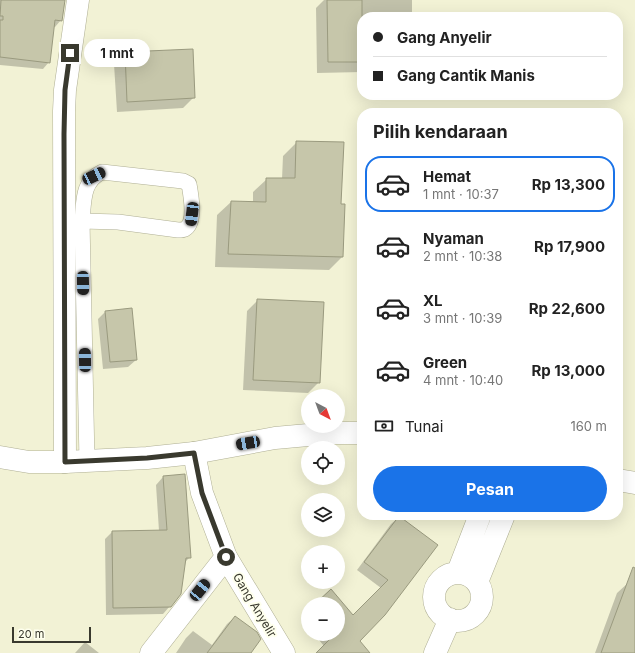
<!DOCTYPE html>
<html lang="id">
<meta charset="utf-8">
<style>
:root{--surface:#fff;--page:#f6f6f6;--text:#222;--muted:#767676;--line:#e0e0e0;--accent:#1a73e8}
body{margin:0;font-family:Inter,sans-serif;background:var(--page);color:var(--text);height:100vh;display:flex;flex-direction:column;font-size:15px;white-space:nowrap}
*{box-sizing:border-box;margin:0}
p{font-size:13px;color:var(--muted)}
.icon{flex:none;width:22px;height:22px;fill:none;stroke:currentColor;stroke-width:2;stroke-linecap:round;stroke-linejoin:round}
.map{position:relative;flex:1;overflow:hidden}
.sheet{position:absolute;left:357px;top:108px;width:266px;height:412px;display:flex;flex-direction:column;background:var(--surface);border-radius:16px;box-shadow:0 4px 16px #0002}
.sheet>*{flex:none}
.guide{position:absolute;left:357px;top:12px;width:266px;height:88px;border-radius:16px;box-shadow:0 4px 16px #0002;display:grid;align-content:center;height:88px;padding:0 16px;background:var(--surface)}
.needle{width:26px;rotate:139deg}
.tools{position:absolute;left:301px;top:389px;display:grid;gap:8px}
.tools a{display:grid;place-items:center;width:44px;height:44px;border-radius:50%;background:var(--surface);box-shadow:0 4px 16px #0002;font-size:20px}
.scale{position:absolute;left:12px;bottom:10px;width:79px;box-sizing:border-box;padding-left:4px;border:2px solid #39392e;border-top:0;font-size:11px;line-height:14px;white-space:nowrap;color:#39392e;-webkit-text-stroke:3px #feffed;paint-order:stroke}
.end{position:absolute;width:18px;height:18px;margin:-9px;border:5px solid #39392e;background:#fff;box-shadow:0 0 0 2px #fff}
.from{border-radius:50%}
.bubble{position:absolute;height:28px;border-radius:14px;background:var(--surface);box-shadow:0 4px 16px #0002;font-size:13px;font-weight:700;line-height:28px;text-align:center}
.car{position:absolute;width:12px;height:24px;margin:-12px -6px;border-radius:5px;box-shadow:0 0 3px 1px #0007;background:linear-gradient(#222 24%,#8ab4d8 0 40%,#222 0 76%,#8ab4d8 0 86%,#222 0)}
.guide b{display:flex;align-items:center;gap:14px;height:38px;font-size:15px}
.guide b+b{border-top:1px solid var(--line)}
.guide i{width:10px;height:10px;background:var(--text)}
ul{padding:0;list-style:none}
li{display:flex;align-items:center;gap:12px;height:56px;margin:0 8px 6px;padding:0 8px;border:2px solid transparent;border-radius:16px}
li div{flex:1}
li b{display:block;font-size:15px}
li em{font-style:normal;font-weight:700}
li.on{border-color:var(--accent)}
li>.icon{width:36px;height:36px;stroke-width:1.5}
h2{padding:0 16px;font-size:18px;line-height:48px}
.pay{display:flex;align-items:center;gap:10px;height:44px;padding:0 16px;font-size:15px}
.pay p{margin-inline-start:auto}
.cta{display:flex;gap:8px;margin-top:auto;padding:8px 16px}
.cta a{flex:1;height:46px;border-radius:24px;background:var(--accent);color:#fff;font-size:16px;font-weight:700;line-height:46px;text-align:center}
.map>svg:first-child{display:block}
</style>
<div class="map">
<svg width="635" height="653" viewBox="0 0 635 653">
<rect width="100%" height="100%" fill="#f2f2d5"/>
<path fill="#0003" d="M 0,0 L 64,0 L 61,20 L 55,27 L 53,27 L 49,62 L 43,69 L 0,65 Z
M 324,0 L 412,0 L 412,17 L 362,17 L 362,72 L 317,73 L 316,8 Z
M 125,53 L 194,97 L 183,108 L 117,112 L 114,64 Z
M 297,142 L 342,257 L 329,270 L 215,267 L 217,215 L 231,202 L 253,202 L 253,192 L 267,179 L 282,179 L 283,156 Z
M 258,300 L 319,382 L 308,393 L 243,390 L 247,311 Z
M 105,312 L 136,360 L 128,367 L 103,369 L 98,319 Z
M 163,477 L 190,557 L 184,563 L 170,606 L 163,614 L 106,615 L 105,539 L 112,532 L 159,531 L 156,485 Z
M 399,517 L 436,545 L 359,641 L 368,653 L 317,653 L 324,646 L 314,634 L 338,634 L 338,604 L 316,604 L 331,591 L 353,616 L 381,588 L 357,570 L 391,524 Z
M 628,583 L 635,585 L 635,653 L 595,653 L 617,593 Z
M 308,611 L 308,627 L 301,619 Z
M 235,617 L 249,653 L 176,653 L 186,638 L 193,631 L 212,645 L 227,624 Z
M 85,642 L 99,653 L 75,653 Z"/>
<path fill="#c6c6aa" stroke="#9a9a7f" d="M 1,0 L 65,0 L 62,21 L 55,20 L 50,63 L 0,57 L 0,20 L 3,20 L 3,16 L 0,16 Z
M 327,0 L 362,0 L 362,62 L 328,62 Z
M 193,49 L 195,98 L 127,102 L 125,52 Z
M 296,141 L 344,142 L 341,204 L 345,204 L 343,257 L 228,254 L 231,201 L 266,202 L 266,178 L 295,178 Z
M 257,299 L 324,302 L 320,383 L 253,380 Z
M 132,308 L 137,360 L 110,362 L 105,311 Z
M 185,474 L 191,558 L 186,558 L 181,594 L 171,607 L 113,608 L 112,531 L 167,530 L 163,476 Z
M 399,516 L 438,545 L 385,615 L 360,641 L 370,653 L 316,653 L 331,638 L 327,634 L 338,634 L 338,604 L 315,604 L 331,589 L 353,615 L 388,580 L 364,562 Z
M 633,567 L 635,568 L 635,653 L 601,653 Z
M 235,616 L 257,632 L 261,639 L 251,653 L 207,653 Z"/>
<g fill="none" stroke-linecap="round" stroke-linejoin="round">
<defs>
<path id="lane" d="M 82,221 L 118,222 L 178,230 C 181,230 183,230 185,229 C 196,223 191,195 189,184 L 183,181 L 102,172 C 82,181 84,202 82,221 L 87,461"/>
<path id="street" d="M 194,453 L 202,493 L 226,557 L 284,653
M 65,462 L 64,111 L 65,90 L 78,0
M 458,572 L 480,515
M434 597a24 24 0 1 1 48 0a24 24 0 1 1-48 0Z
M 477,582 L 504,515
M 151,653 L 226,557
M 435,653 L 450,619"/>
<path id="secondary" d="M 0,457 L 29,462 L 65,462 L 147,458 L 194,453 L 275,438 L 330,433 L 362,433
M 618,480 L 635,483"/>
</defs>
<use href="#lane" stroke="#afaf94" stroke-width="16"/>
<use href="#street" stroke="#afaf94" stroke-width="23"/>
<use href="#secondary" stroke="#afaf94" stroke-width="23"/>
<use href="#lane" stroke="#fff" stroke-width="15"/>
<use href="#street" stroke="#fff" stroke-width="22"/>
<use href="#secondary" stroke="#fff" stroke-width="22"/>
</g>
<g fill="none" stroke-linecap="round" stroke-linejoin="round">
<path stroke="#39392e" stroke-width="5" d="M 70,53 L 65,90 L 64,134 L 65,462 L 147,458 L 194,453 L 202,493 L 226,557"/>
</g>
<g text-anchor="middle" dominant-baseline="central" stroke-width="4" stroke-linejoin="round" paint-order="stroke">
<g font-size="12" fill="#39392e" stroke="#feffed">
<text transform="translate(255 605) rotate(59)">Gang Anyelir</text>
</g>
</g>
</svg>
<div class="tools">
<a><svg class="needle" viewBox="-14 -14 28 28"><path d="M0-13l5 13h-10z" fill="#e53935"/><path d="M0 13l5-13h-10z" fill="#767676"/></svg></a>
<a><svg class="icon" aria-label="locate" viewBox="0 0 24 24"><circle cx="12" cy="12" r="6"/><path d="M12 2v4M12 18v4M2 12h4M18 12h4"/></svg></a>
<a><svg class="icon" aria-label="layers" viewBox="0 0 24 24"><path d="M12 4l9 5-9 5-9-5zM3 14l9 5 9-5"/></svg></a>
<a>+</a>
<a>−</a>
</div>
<div class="scale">20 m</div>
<i class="end from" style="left:226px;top:557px"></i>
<i class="end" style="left:70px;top:53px"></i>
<div class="bubble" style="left:84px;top:39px;width:66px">1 mnt</div>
<i class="car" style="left:94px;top:176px;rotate:65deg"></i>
<i class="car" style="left:192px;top:214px;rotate:187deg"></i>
<i class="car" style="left:83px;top:283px;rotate:179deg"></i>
<i class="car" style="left:85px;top:360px;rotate:359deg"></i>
<i class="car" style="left:248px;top:443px;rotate:260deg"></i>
<i class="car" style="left:200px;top:590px;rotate:39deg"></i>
<div class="guide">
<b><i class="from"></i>Gang Anyelir</b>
<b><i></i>Gang Cantik Manis</b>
</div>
<section class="sheet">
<h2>Pilih kendaraan</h2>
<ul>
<li class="on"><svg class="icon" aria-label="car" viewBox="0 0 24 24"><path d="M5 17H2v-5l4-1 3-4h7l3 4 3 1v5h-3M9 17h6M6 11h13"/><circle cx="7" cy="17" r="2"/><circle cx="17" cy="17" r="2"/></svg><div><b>Hemat</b><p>1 mnt · 10:37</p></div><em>Rp 13,300</em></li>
<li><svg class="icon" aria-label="car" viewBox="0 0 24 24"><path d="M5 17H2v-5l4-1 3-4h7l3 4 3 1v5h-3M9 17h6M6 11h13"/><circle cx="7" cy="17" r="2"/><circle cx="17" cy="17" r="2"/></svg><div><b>Nyaman</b><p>2 mnt · 10:38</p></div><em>Rp 17,900</em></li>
<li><svg class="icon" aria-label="car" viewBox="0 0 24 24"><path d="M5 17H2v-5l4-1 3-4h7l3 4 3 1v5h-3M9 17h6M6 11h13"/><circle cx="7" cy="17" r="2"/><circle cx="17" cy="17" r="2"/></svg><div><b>XL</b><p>3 mnt · 10:39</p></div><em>Rp 22,600</em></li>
<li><svg class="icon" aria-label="car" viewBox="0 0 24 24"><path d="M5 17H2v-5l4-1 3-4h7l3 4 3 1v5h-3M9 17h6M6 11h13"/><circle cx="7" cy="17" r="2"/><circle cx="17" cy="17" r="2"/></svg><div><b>Green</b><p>4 mnt · 10:40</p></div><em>Rp 13,000</em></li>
</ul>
<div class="pay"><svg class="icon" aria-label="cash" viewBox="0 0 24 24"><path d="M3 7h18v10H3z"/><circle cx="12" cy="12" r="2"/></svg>Tunai<p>160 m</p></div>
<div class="cta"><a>Pesan</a></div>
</section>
</div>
